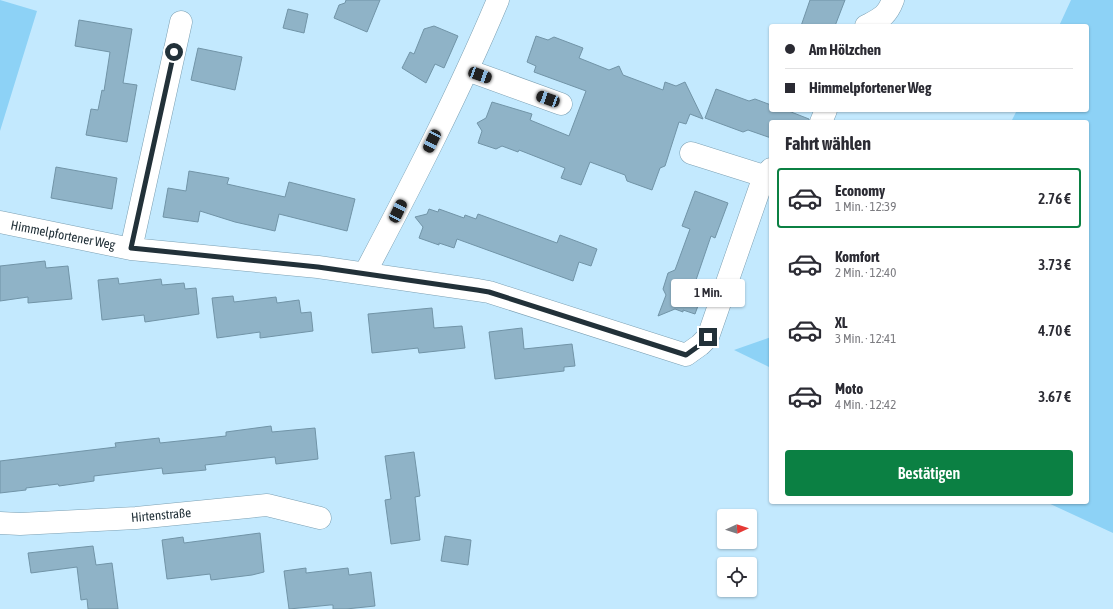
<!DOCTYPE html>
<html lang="de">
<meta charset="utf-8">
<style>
:root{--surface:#fff;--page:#f7f7f7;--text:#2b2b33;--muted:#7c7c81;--line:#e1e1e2;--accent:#0b8043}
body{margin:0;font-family:"Asap Condensed",sans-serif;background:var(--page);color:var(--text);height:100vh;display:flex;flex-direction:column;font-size:15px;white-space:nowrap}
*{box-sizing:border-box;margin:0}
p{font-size:13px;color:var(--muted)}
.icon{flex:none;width:22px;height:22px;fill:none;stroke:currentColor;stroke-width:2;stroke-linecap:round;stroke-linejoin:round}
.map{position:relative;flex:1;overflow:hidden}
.panel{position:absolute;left:769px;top:120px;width:320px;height:384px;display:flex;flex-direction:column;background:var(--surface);border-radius:4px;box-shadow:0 1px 3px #0004}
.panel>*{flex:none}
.top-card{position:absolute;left:769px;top:24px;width:320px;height:88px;border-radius:4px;box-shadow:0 1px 3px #0004;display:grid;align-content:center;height:88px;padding:0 16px;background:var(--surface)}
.needle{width:26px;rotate:87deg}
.tools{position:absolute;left:717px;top:509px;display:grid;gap:8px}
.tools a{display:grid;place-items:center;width:40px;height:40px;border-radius:4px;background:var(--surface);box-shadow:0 1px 3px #0004;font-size:20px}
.end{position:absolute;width:18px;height:18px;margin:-9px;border:5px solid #223139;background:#fff;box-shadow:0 0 0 2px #fff}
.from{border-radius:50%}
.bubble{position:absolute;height:28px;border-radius:4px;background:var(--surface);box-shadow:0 1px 3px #0004;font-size:13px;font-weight:600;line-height:28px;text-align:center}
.car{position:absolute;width:12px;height:24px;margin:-12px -6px;border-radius:5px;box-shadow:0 0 3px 1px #0007;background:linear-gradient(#222 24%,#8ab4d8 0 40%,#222 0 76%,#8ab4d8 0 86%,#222 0)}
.top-card b{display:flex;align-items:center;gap:14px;height:38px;font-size:15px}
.top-card b+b{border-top:1px solid var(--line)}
.top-card i{width:10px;height:10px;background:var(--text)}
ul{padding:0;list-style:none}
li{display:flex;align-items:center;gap:12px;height:60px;margin:0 8px 6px;padding:0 8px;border:2px solid transparent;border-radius:4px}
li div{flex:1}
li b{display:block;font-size:15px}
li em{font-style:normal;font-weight:600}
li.on{border-color:var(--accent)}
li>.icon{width:36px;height:36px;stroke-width:1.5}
h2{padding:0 16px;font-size:18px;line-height:48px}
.button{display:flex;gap:8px;margin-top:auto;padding:8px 16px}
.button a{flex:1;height:46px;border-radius:4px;background:var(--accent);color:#fff;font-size:16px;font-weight:600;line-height:46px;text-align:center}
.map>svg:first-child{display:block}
</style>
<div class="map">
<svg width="1113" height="609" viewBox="0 0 1113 609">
<rect width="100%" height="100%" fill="#c3e9fe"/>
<path fill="#8dd2f6" d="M 0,0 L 37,11 L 0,131 Z
M 1071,0 L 1113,0 L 1113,533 L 1046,502 L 1087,502 L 1087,122 L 1011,122 L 1017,110 L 1087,110 L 1087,26 L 1059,26 Z
M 771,337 L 771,368 L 734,350 Z"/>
<path fill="#8fb3c7" stroke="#7194a7" d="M 346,0 L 380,0 L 367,32 L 334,18 L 339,5 L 345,3 Z
M 810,0 L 845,0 L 835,26 L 801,26 Z
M 288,9 L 308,14 L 304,33 L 283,28 Z
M 79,20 L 132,29 L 123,83 L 137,85 L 127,142 L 86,135 L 91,109 L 98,110 L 102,90 L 104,91 L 110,52 L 75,46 Z
M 434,26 L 458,36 L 444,68 L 435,64 L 426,83 L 402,68 L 410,52 L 414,54 L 424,29 Z
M 536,36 L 548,40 L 554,37 L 583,48 L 579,58 L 609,70 L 619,66 L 623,75 L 663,90 L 665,82 L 676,86 L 685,82 L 703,119 L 690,114 L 686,124 L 679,122 L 665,166 L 660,168 L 652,190 L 627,181 L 625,175 L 590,162 L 581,185 L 561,178 L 565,168 L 519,150 L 518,152 L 502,146 L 496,149 L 478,143 L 482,131 L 477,123 L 486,118 L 492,102 L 532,114 L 530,120 L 569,136 L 586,91 L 534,72 L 536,66 L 527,62 Z
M 198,48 L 242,57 L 235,90 L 191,80 Z
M 716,89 L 749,101 L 755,99 L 771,105 L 771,110 L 786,110 L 809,119 L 809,122 L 771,122 L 771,138 L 748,130 L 743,132 L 705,118 Z
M 56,167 L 117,178 L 112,209 L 51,198 Z
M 189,171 L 229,178 L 227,184 L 285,197 L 289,182 L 355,199 L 347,231 L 279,214 L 275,231 L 235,222 L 200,211 L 198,222 L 163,217 L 168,188 L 186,191 Z
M 695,191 L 728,203 L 715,238 L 711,236 L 696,280 L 706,284 L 695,314 L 683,310 L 683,312 L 675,309 L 658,316 L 666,295 L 663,289 L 668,273 L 675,270 L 690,229 L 682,226 Z
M 429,209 L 438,212 L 439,209 L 464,218 L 465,215 L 476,219 L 478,214 L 557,243 L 560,235 L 597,249 L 591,266 L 579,262 L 573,281 L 457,239 L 454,248 L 439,243 L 439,245 L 419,238 L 423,227 L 415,217 L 427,214 Z
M 45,261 L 46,268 L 68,266 L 72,299 L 28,303 L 28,297 L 0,301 L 0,266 Z
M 118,278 L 119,284 L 161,279 L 162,285 L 184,283 L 185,289 L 196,288 L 199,314 L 145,322 L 144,315 L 102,320 L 98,280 Z
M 233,296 L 234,302 L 276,297 L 277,303 L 299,300 L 301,313 L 311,312 L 313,331 L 260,338 L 260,332 L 217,338 L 212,298 Z
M 432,308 L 434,328 L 462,326 L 465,348 L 419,353 L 418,348 L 372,353 L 368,314 Z
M 522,328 L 524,349 L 572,344 L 575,366 L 564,367 L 564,371 L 495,379 L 489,332 Z
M 271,426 L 272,432 L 315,428 L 318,459 L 276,464 L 275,457 L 205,465 L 206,470 L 163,474 L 162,468 L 94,476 L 94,481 L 59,486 L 58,484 L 26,488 L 26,490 L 0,493 L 0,461 L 116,447 L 115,443 L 159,438 L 160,443 L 226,436 L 226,432 Z
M 414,452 L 420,496 L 415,497 L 420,540 L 391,544 L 385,500 L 391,499 L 385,456 Z
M 260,533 L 264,572 L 252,575 L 211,580 L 210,574 L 167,579 L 162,540 L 183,537 L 184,543 Z
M 445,536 L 471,540 L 468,565 L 441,561 Z
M 93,546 L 96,565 L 112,563 L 118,609 L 88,609 L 87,599 L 81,600 L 77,567 L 31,573 L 28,553 Z
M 306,568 L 306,573 L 348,568 L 349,575 L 371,572 L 375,606 L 346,609 L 333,609 L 333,605 L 330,605 L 289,609 L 284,571 Z"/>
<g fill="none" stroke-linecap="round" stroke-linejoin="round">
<defs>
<path id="minor" d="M 866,26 C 881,18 887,16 893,0
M 467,70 L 561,104
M 821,122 L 826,110
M 691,153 L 764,176
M 0,222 L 131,249 L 318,267 L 477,290 L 489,292 L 686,355 L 700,345 L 708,337 L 764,176 L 771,169
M 131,249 L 181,22
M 365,273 C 412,184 459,93 498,0
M 0,523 L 20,524 L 136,518 L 267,505 L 320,518"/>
</defs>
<use href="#minor" stroke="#7ca0b3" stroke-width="23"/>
<use href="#minor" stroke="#fff" stroke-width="22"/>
</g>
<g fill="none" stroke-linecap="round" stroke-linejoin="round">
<path stroke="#223139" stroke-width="5" d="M 174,52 L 131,248 L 318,267 L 477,290 L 489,292 L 686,355 L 700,345 L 708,337"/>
</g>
<g text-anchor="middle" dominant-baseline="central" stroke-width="3" stroke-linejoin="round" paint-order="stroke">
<g font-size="13" fill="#223139" stroke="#fff">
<text transform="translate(63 235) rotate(11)">Himmelpfortener Weg</text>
<text transform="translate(161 515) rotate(-5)">Hirtenstraße</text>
</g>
</g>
</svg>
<div class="tools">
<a><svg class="needle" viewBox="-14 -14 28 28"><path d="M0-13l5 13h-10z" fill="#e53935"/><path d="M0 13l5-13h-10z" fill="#7c7c81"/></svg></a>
<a><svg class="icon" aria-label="locate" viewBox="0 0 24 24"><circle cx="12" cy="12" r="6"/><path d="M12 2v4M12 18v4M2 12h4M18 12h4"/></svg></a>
</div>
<i class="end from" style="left:174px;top:52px"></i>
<i class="end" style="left:708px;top:337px"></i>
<div class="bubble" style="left:671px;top:279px;width:74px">1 Min.</div>
<i class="car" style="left:480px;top:75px;rotate:110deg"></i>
<i class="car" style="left:548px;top:99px;rotate:290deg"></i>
<i class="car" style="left:432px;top:141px;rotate:206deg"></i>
<i class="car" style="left:398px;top:211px;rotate:26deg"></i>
<div class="top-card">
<b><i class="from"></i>Am Hölzchen</b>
<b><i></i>Himmelpfortener Weg</b>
</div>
<section class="panel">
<h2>Fahrt wählen</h2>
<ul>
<li class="on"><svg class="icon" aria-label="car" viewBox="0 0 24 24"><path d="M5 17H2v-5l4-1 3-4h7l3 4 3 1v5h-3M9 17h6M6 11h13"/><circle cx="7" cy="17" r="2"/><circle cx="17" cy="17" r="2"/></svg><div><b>Economy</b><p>1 Min. · 12:39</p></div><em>2.76 €</em></li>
<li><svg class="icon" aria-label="car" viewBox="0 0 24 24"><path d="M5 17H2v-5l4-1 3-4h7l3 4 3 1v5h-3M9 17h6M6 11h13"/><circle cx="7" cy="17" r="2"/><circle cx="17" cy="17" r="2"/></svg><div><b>Komfort</b><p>2 Min. · 12:40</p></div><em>3.73 €</em></li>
<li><svg class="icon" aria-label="car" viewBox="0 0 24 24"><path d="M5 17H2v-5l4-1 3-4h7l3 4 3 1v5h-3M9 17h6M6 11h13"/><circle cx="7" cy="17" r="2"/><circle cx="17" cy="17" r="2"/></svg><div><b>XL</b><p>3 Min. · 12:41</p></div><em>4.70 €</em></li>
<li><svg class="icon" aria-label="car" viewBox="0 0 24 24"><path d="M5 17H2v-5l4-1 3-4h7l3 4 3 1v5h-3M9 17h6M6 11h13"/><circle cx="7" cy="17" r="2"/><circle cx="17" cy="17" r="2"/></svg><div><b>Moto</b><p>4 Min. · 12:42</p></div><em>3.67 €</em></li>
</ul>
<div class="button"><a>Bestätigen</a></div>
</section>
</div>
